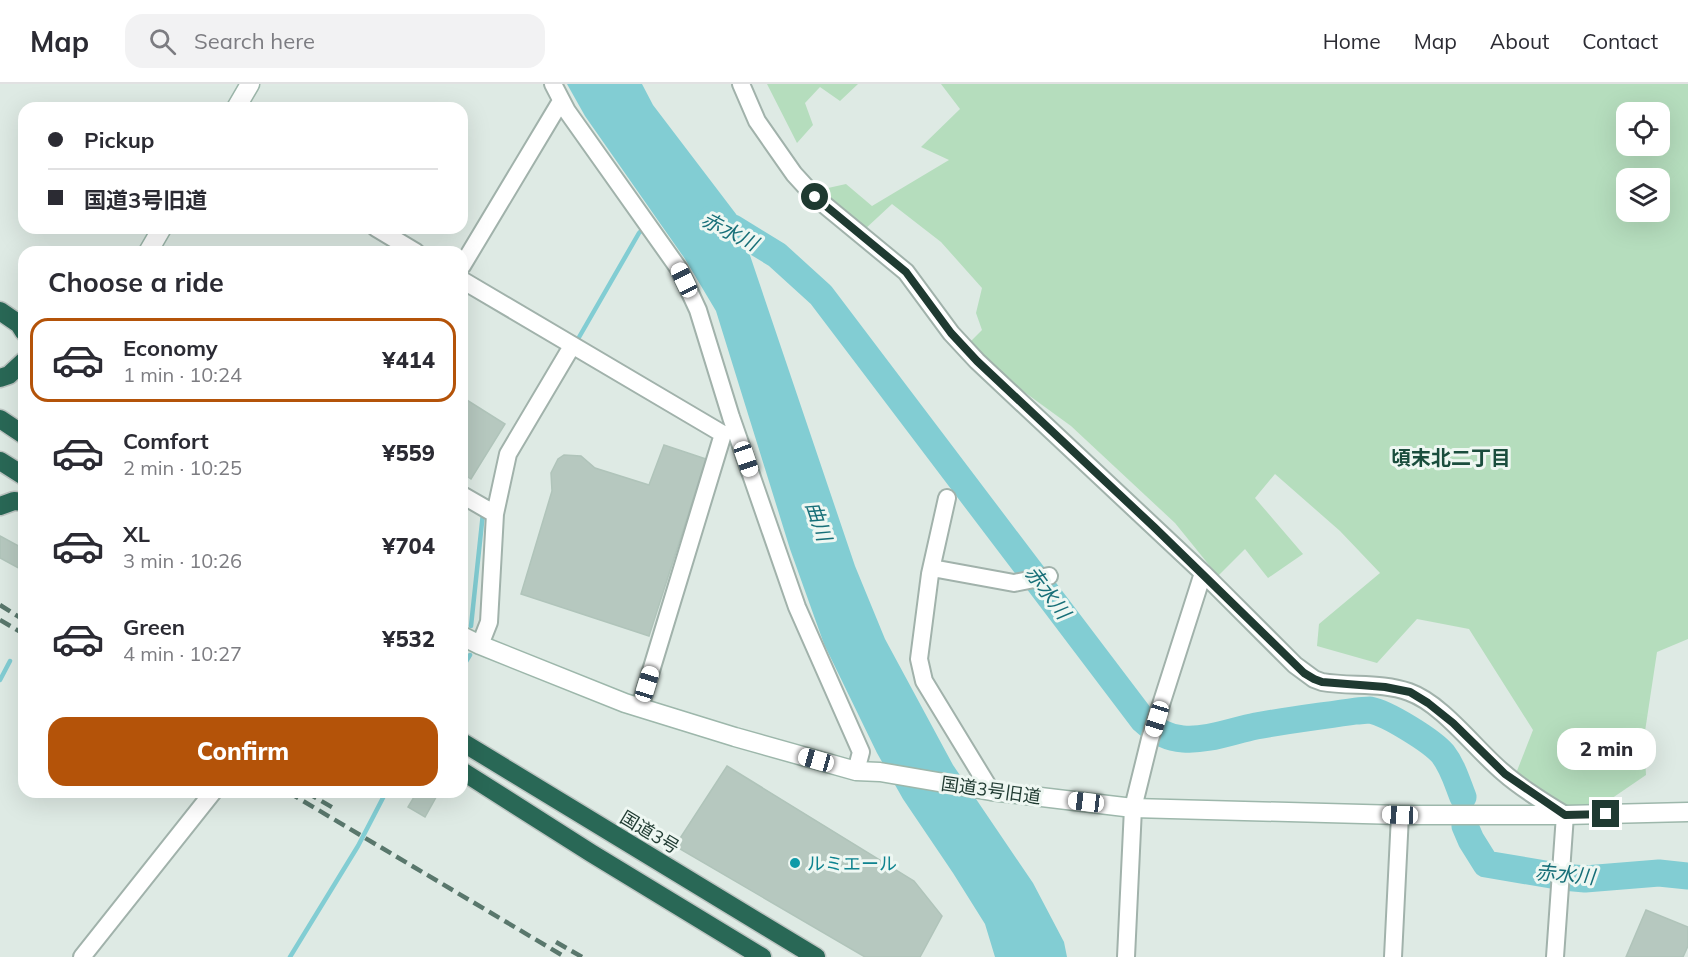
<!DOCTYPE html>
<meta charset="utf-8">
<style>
:root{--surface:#fff;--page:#f2f2f3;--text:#2b2b33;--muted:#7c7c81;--line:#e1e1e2;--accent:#b45309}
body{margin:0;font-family:Mulish,"Noto Sans JP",sans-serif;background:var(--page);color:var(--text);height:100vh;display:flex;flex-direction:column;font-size:22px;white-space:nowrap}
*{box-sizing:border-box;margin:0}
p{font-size:20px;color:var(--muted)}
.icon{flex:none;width:33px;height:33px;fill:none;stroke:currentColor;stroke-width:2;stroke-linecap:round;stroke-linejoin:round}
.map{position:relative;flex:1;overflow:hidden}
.details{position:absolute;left:18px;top:162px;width:450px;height:552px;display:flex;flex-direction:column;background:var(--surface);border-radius:18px;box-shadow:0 6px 24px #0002}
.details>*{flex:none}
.hud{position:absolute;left:18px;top:18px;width:450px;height:132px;border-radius:18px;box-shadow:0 6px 24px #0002;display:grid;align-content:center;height:132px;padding:0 30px;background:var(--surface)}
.fabs{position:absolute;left:1616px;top:18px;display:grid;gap:12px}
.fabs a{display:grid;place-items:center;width:54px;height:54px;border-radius:12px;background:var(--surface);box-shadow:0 6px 24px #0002;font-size:30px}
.end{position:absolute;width:27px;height:27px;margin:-14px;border:8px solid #1f3a31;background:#fff;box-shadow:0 0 0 3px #fff}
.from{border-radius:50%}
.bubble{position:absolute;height:42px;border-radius:18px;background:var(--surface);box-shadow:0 6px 24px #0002;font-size:20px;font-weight:800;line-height:42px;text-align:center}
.car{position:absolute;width:18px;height:36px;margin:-18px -9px;border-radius:8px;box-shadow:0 0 4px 2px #0007;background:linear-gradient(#fff 24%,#345 0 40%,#fff 0 76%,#345 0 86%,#fff 0)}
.hud b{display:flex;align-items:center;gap:21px;height:57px;font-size:22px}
.hud b+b{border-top:2px solid var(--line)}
.hud i{width:15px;height:15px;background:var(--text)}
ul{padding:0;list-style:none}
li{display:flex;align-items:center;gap:18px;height:84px;margin:0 12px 9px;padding:0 18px;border:3px solid transparent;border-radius:18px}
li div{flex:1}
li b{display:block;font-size:22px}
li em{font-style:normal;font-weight:800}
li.on{border-color:var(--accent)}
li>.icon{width:54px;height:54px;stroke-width:1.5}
h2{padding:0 30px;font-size:27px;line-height:72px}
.primary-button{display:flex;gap:12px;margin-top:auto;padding:12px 30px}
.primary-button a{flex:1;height:69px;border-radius:18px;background:var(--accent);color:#fff;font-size:24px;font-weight:800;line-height:69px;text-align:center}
header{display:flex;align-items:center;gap:36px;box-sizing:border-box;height:84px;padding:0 30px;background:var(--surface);border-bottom:2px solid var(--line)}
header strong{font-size:28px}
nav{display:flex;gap:33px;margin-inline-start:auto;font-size:21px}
.search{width:420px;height:54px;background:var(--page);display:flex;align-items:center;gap:15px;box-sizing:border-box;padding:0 21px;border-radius:18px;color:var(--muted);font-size:22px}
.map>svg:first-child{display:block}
</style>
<header>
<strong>Map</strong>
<div class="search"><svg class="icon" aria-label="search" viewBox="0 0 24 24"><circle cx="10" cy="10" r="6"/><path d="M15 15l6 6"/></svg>Search here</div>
<nav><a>Home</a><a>Map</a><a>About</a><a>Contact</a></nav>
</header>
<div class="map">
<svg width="1688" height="873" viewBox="0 0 1688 873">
<rect width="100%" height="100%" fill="#deeae4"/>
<path fill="#b5ddbd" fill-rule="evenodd" d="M 767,0 L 858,0 L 840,17 L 820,3 L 805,19 L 813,41 L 797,59 Z
M 941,0 L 1688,0 L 1688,555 L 1657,568 L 1644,654 L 1646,691 L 1605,719 L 1564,722 L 1515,692 L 1533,646 L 1469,545 L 1417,535 L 1377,579 L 1317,562 L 1319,540 L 1380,489 L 1340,447 L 1275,390 L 1255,414 L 1303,470 L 1268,494 L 1245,465 L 1218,492 L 1175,439 L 1071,342 L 1009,297 L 969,259 L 982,246 L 976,229 L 982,204 L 941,158 L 892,120 L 864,146 L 819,106 L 846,100 L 872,122 L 949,76 L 921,63 L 960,25 ZM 1626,28 L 1659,28 L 1659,62 L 1626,62 ZM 1626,94 L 1659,94 L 1659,128 L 1626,128 Z"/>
<path fill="#82cdd3" d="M 567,0 L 642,0 L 653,21 L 736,130 L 855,482 L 885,555 L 953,681 L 1033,799 L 1064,858 L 1067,873 L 995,873 L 985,840 L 953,789 L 903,715 L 877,669 L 824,560 L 790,465 L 716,227 L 685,175 L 585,32 Z"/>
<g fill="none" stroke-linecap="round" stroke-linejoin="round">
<path stroke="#82cdd3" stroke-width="4.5" d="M 578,255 L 639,149 L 644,144
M 471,542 L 483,429
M 462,584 L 470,571
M 0,596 L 10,577
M 290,873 L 358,762 L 386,708"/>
<path stroke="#82cdd3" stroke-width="27" d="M 711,135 L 733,144 L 777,171 L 821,211 L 1143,636 C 1155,647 1167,654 1183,655 C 1207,657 1232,647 1256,642 C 1289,636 1323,632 1356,627 C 1360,627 1366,626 1370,626 C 1387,629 1432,657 1443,670 C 1453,683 1457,698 1463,713
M 1465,742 L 1471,756 L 1486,780 L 1563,793 L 1585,795 L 1659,789 L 1688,792"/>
</g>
<path fill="#b6c8bf" stroke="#b0c4ba" stroke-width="1.5" d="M 462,313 L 505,340 L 471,395 L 462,389 Z
M 664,361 L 706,375 L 649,552 L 521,510 L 552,407 L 551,389 L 558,375 L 564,371 L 581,372 L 595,384 L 649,401 Z
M 0,452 L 24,465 L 24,487 L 0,474 Z
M 727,682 L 914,797 L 942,832 L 920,873 L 865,873 L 675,762 Z
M 417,708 L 439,708 L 425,733 L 408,723 Z
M 1646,826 L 1688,843 L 1688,862 L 1683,873 L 1626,873 Z"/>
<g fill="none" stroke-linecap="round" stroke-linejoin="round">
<defs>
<path id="street" d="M 553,0 L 567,27 L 679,185 L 698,226 L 731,333 L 797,523 L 861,668 L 856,687
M 741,0 L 757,37 L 794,90 L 815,113 L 906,188 L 951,249 L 977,277 L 1203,489 L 1295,581 L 1314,595 L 1322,598 C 1350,603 1382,598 1409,608 C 1443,620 1476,666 1504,689 C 1522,705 1544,718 1565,731 L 1555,873
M 376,144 L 416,168
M 462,182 L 561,17
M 462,196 L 723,350 L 640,623
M 462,411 L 495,430
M 947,414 L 930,490 L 919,575 L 924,597 L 991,707
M 932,484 L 1014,499 L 1049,492
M 480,561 L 489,538 L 495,430 L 508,370 L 572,262
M 82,873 L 213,708
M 1126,873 L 1133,724 L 1150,655 L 1203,489
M 1393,873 L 1400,731"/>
<path id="secondary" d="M 236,24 L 250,0
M 148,168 L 162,144
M 462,552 L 480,561 L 625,619 L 735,653 L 856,687 L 880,688 L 991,707 L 1133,724 L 1400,731 L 1565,731 L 1688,728"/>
<path id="highway" d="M 0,227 L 19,240 L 24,248
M 0,294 L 9,291 L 24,277
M 0,335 L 24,351
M 0,377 L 24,392
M 0,422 L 14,417 L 24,418
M 462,658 L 816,873
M 462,687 L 591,769 L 762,873"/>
</defs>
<use href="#street" stroke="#a1b2ab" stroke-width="20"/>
<use href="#secondary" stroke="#9db7ab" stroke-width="21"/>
<use href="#highway" stroke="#bcc4c1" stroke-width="21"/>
<use href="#street" stroke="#fff" stroke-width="16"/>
<use href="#secondary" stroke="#fff" stroke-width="18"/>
<use href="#highway" stroke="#296856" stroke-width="18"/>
<path stroke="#59776c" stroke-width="4.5" stroke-dasharray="12 6" stroke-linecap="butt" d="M 0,521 L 24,536
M 0,536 L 24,550
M 288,708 L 565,873
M 306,708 L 335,725
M 556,858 L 582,873"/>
</g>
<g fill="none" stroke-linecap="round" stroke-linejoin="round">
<path stroke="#1f3a31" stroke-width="8" d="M 815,113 L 906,188 L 951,249 L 977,277 L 1154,443 L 1304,589 L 1314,595 L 1322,598 L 1385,603 L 1410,608 L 1428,619 L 1453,639 L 1505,690 L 1565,731 L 1606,730"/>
</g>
<circle fill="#0f9aa8" stroke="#eef7f2" stroke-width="2" cx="795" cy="779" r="6"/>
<g text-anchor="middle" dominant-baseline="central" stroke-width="6" stroke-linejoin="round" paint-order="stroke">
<g font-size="18" fill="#1f3a31" stroke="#eef7f2">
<text transform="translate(991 706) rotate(8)">国道3号旧道</text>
<text transform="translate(650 748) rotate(31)">国道3号</text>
</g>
<g font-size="18" fill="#0d838f" stroke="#eef7f2" text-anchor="start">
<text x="807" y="779">ルミエール</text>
</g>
<g font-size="20" font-style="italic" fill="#176f78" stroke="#eef7f2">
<text transform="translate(730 147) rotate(27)">赤水川</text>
<text transform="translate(819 437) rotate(71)">曲川</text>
<text transform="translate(1048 508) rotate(53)">赤水川</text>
<text transform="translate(1565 790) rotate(5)">赤水川</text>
</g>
<g font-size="20" font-weight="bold" fill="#1a4d3d" stroke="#eef7f2">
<text x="1451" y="373">頃末北二丁目</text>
</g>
</g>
</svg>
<div class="fabs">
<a><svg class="icon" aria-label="locate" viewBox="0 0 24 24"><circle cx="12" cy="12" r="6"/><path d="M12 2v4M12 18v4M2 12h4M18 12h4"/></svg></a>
<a><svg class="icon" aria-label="layers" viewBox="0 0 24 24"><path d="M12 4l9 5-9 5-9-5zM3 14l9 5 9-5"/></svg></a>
</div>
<i class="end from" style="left:815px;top:113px"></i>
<i class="end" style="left:1606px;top:730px"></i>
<div class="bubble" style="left:1557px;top:644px;width:99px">2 min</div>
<i class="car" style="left:684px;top:196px;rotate:334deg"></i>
<i class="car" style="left:746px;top:375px;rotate:161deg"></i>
<i class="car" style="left:647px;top:600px;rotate:17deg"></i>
<i class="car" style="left:1157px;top:635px;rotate:197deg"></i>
<i class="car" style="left:816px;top:676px;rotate:286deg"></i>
<i class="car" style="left:1086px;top:718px;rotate:277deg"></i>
<i class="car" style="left:1400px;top:731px;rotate:272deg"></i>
<div class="hud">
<b><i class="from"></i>Pickup</b>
<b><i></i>国道3号旧道</b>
</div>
<section class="details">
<h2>Choose a ride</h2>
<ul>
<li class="on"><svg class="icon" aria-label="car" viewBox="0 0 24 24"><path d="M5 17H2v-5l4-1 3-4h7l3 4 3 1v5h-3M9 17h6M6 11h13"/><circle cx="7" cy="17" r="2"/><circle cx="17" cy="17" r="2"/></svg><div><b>Economy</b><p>1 min · 10:24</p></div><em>¥414</em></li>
<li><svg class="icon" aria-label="car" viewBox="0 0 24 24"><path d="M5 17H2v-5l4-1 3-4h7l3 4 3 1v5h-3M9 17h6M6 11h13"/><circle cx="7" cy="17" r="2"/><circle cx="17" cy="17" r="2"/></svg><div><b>Comfort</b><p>2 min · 10:25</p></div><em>¥559</em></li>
<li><svg class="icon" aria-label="car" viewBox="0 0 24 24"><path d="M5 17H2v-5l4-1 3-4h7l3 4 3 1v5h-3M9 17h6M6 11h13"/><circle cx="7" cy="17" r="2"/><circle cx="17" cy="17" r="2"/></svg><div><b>XL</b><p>3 min · 10:26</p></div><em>¥704</em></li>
<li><svg class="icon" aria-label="car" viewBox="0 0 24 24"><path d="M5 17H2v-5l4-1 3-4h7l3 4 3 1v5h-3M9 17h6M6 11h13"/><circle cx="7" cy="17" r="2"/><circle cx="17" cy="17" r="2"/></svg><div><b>Green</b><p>4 min · 10:27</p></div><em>¥532</em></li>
</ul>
<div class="primary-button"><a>Confirm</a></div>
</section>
</div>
